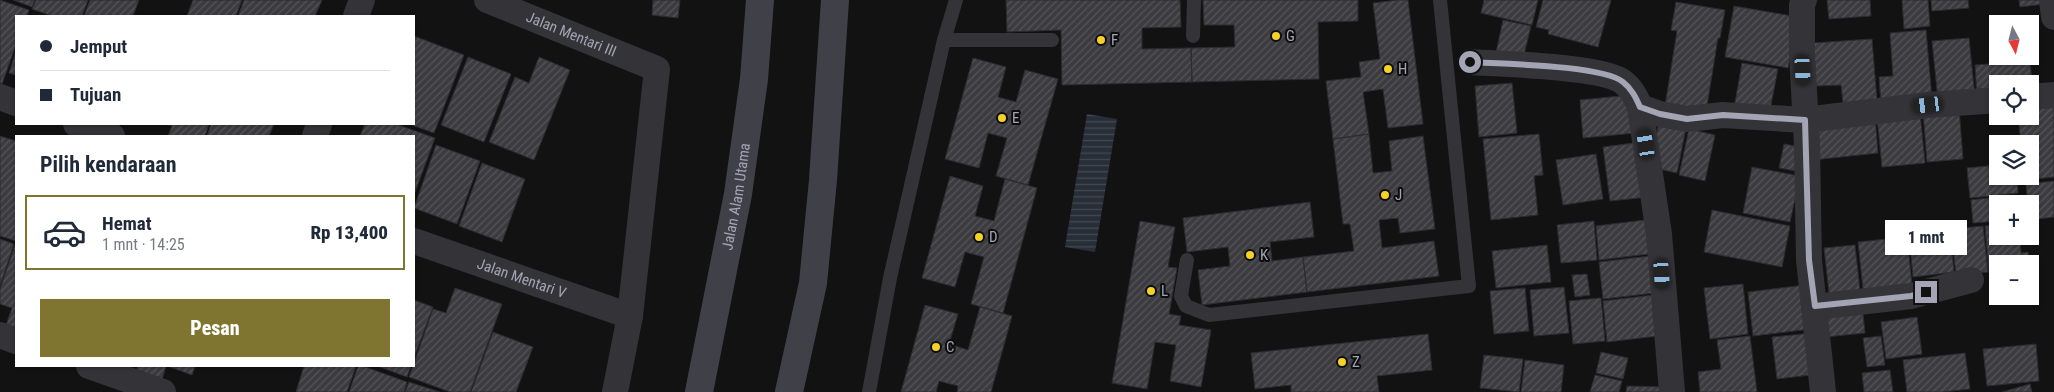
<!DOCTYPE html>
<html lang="id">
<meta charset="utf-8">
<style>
:root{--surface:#fff;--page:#f2f2f3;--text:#1f2937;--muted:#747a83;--line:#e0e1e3;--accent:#7f7530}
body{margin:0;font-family:"Roboto Condensed",sans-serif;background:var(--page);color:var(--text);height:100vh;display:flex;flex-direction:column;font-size:19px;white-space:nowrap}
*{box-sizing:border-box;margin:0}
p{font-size:16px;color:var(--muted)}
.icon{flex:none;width:28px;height:28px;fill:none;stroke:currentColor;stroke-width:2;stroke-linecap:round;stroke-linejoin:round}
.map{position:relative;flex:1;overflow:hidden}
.side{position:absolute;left:15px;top:135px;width:400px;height:232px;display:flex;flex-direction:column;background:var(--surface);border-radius:0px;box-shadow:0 1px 4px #0004}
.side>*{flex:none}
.guide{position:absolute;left:15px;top:15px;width:400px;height:110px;border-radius:0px;box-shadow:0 1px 4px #0004;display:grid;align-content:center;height:110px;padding:0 25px;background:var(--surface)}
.needle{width:32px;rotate:173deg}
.controls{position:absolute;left:1989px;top:15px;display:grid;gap:10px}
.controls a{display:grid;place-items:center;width:50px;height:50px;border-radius:0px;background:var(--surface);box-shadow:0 1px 4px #0004;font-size:25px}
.end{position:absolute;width:22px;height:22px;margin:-11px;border:6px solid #a3a5b4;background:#111;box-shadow:0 0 0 2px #111}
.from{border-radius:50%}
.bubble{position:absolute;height:35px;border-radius:0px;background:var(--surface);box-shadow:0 1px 4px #0004;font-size:16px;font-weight:800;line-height:35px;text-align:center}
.car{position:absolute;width:15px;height:30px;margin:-15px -8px;border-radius:6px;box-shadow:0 0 4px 1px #0007;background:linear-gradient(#222 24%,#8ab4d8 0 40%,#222 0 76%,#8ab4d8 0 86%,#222 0)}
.guide b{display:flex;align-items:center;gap:18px;height:48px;font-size:19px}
.guide b+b{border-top:1px solid var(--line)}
.guide i{width:12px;height:12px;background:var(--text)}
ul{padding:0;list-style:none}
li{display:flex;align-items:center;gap:15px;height:75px;margin:0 10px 8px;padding:0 15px;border:2px solid transparent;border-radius:0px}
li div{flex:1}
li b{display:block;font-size:19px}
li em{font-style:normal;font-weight:800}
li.on{border-color:var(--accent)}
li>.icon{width:45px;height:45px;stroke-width:1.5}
h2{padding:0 25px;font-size:22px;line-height:60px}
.action{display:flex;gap:10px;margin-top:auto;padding:10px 25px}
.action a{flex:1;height:58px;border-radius:0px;background:var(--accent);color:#fff;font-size:20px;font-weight:800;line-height:58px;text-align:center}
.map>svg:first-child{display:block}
</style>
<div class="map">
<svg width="2054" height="392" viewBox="0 0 2054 392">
<defs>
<pattern id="water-rules" width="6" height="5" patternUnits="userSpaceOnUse" patternTransform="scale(1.25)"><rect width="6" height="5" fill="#282e37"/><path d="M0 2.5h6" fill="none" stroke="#444952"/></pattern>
<pattern id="building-hatch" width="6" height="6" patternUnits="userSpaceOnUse" patternTransform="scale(1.25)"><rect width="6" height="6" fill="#3c3b40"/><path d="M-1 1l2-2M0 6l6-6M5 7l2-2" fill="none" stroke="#555459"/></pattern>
</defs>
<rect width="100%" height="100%" fill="#121213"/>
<path fill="url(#water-rules)" d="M 1087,114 L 1117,119 L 1095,252 L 1065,247 Z"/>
<path fill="url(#building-hatch)" stroke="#2c2b2f" d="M 0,0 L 29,10 L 27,16 L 16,16 L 16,45 L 2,84 L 0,83 Z
M 13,0 L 35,0 L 32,7 Z
M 36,0 L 88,0 L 82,16 L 52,16 L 32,9 Z
M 90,0 L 139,0 L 133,16 L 84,16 Z
M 193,0 L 242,0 L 236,16 L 187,16 Z
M 244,0 L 322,0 L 315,16 L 238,16 Z
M 653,0 L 680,0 L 678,18 L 652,15 Z
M 1006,0 L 1180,0 L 1181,27 L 1142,28 L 1142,49 L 1191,48 L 1192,82 L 1062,85 L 1061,30 L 1007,32 Z
M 1203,0 L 1358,0 L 1358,21 L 1318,22 L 1319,79 L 1192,82 L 1191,48 L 1235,47 L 1234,25 L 1204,25 Z
M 1398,0 L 1408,0 L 1423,124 L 1388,128 L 1383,89 L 1363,92 L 1369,134 L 1333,139 L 1326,81 L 1361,77 L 1359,62 L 1380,59 L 1373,3 Z
M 1484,0 L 1538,0 L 1532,25 L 1481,13 Z
M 1543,0 L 1611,0 L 1598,47 L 1548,34 L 1549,30 L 1536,27 Z
M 1827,0 L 1870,0 L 1871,16 L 1829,19 Z
M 1902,0 L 1928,0 L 1930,26 L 1904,29 Z
M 1931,0 L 1968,0 L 1969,8 L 1932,11 Z
M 2019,0 L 2044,0 L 2044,4 L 2020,7 Z
M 1676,2 L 1725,10 L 1720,38 L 1718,38 L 1706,112 L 1665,106 L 1677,31 L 1671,30 Z
M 1734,6 L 1798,17 L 1788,68 L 1725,57 Z
M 1503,20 L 1531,26 L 1522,63 L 1495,57 Z
M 1926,30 L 1932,99 L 1881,103 L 1879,77 L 1893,76 L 1890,33 Z
M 414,36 L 464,55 L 434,133 L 409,124 L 414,124 Z
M 1969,38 L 1975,97 L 1938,100 L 1932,41 Z
M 1872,39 L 1877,101 L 1843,103 L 1841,85 L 1816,86 L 1813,43 Z
M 16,51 L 16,75 L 9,73 Z
M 468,57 L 511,74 L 484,142 L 441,125 Z
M 539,57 L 570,70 L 534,160 L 489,142 L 515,77 L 529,83 Z
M 973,58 L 1006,67 L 998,97 L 1016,102 L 1025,70 L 1058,79 L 1028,185 L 996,176 L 1007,138 L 988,133 L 979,168 L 945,159 Z
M 2030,61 L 2033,93 L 2030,94 L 2030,84 L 1998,84 L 1998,96 L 1977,98 L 1975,65 Z
M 1742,63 L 1778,69 L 1769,115 L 1734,108 Z
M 1512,83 L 1517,133 L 1479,137 L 1475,86 Z
M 1631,95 L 1635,133 L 1583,138 L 1580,100 Z
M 2054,105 L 2054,177 L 2024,180 L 2023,176 L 2030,176 L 2030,144 L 2021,144 L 2018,116 L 2030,116 L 2030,107 Z
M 1959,108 L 1963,159 L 1927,162 L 1923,111 Z
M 1920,112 L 1925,163 L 1882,167 L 1877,116 Z
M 1875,117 L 1878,153 L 1813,160 L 1809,124 Z
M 1659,123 L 1686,128 L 1677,173 L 1650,167 Z
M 165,124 L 209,124 L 205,136 L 168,136 L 172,126 Z
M 211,124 L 274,124 L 269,136 L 207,136 Z
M 365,124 L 396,124 L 435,138 L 414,195 L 414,136 L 360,136 Z
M 1689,129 L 1715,135 L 1705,181 L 1679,175 Z
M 1369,134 L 1373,173 L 1392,171 L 1389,141 L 1423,136 L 1435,229 L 1400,233 L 1398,218 L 1379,220 L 1382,248 L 1434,241 L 1439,276 L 1307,292 L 1303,257 L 1354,251 L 1350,224 L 1343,224 L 1333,139 Z
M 1539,134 L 1543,175 L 1534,176 L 1538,215 L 1491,220 L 1483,139 Z
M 0,136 L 16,141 L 16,241 L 0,236 Z
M 1641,142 L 1648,197 L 1610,201 L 1603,147 Z
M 1784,144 L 1806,148 L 1801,172 L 1779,168 Z
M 436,145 L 480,161 L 457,224 L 414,208 Z
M 1596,154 L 1603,199 L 1563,205 L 1556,160 Z
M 482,163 L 525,179 L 502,242 L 459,226 Z
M 1998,165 L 1998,176 L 2017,176 L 2018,193 L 1970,198 L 1967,168 Z
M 1752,167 L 1800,176 L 1790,222 L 1743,213 Z
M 950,176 L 983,186 L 975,216 L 994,221 L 1005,179 L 1037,188 L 1003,313 L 971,304 L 984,257 L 965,252 L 955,287 L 922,278 Z
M 2054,181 L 2054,217 L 2030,220 L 2030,204 L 2028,204 L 2026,184 Z
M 2015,195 L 2016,204 L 1998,204 L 1998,221 L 1973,223 L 1971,200 Z
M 1310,202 L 1314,237 L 1270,242 L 1272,261 L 1303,257 L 1307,292 L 1202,305 L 1198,270 L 1230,266 L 1228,247 L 1187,252 L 1183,218 Z
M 1712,210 L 1790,226 L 1782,267 L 1704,252 Z
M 1645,220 L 1649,254 L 1599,260 L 1596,226 Z
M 1140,221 L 1175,227 L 1168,267 L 1177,268 L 1169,314 L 1181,316 L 1179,325 L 1211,330 L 1201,387 L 1170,381 L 1176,345 L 1155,342 L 1147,389 L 1112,383 Z
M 1594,221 L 1597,260 L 1561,263 L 1557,225 Z
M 1998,225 L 1998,236 L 2020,236 L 2021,253 L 2028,252 L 2029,264 L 1998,264 L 1998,273 L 1989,273 L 1985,226 Z
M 1983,226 L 1988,272 L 1956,275 L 1951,229 Z
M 1950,231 L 1954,272 L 1913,277 L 1909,235 Z
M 1907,237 L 1913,294 L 1864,299 L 1858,242 Z
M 0,239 L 14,244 L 0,286 Z
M 15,245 L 16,245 L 16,332 L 5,328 L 12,308 L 0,304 L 0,289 Z
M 1547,245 L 1551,282 L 1496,288 L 1492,251 Z
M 1855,245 L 1861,299 L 1830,302 L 1824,248 Z
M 1650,256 L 1654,293 L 1603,299 L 1599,262 Z
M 1587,274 L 1590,295 L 1575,297 L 1572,275 Z
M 1743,284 L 1748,334 L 1710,339 L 1704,288 Z
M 1805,285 L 1811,329 L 1753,336 L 1748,292 Z
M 1564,287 L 1569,333 L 1534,336 L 1530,290 Z
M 455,288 L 502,304 L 470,392 L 450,392 L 409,377 L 433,309 L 446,313 Z
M 1525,288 L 1529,331 L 1494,334 L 1490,291 Z
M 1654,295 L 1658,336 L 1607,342 L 1603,301 Z
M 1601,298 L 1605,341 L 1573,344 L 1569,301 Z
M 414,300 L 433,307 L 414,358 Z
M 1862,304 L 1865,333 L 1825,337 L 1822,308 Z
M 925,305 L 958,314 L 949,344 L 968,350 L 980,307 L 1012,316 L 991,392 L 957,392 L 958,386 L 939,381 L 936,392 L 901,392 Z
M 1917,317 L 1922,354 L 1886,359 L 1881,322 Z
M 493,332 L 533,347 L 516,392 L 471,392 Z
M 1813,333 L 1818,374 L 1777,379 L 1772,337 Z
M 1428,334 L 1432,370 L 1377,376 L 1379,392 L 1291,392 L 1291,385 L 1255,389 L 1251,353 Z
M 1750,336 L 1757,392 L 1700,392 L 1698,372 L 1721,369 L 1717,340 Z
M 1881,336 L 1885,365 L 1867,367 L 1863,338 Z
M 2036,344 L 2039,381 L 1987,386 L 1983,349 Z
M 1601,352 L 1628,358 L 1623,379 L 1596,373 Z
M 1965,353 L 1970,389 L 1942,392 L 1907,392 L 1903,360 Z
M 1484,355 L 1523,359 L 1519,392 L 1480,388 Z
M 1525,360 L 1564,365 L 1561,392 L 1521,392 Z
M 138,366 L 166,366 L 162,380 L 136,371 Z
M 167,366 L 195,366 L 192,375 Z
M 304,366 L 356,366 L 347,392 L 296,392 Z
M 358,366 L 363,366 L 407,382 L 404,392 L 349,392 Z
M 377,366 L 411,366 L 407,377 Z
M 1890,370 L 1893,392 L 1864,392 L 1862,373 Z
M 1595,375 L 1622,381 L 1619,392 L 1590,392 Z
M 409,382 L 440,392 L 405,392 Z
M 2030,384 L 2032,392 L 2002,392 Z
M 1627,386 L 1669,387 L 1668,392 L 1626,392 Z"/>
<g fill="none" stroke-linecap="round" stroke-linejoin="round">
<path stroke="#333338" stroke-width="14" d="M 1193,36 L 1194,0
M 944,40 L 1052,40
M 1187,260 L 1181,296 L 1186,306 L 1209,315 L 1469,286 L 1440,0
M 869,392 L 890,278 L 944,40 L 956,0"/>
<g stroke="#333338" stroke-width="26">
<path id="s1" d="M 487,0 L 657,69 L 630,316 L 615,392"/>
<path d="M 1804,0 L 1802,5 L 1802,53 L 1807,146 L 1809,260 L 1823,392"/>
<path d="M 2052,0 L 2054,17"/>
<path d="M 356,16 L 362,0"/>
<path d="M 1470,62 C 1501,64 1602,66 1623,82 C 1632,89 1636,98 1640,107 L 1660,114 L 1687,119 L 1723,115 L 1805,120 L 1928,105 L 1998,100"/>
<path d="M 0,97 L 16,103"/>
<path d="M 2030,97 L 2054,95"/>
<path d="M 1640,107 L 1659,234 L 1672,392"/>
<path d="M 76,124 L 112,136"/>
<path d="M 315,136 L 319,124"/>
<path id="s2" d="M 414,241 L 630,316"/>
<path d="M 1815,307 L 1911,296 L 1971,280"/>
<path d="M 0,335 L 16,341"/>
<path d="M 89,366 L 163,392"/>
</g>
<g stroke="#404148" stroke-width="28">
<path id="s3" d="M 699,392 L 738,194 L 754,79 L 760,0"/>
<path d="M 789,392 L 813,283 L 823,180 L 835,0"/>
</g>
</g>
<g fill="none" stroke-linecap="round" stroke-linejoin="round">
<path stroke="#a3a5b4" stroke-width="6" d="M 1470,62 C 1501,64 1602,65 1623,82 C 1632,89 1636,98 1640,107 L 1660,114 L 1687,119 L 1723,115 L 1805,120 L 1809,260 L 1815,306 L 1911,296 L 1926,292"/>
</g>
<g fill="#f5d228" stroke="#0d0d0e" stroke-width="2">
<circle cx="1276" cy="36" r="5"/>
<circle cx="1101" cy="40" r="5"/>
<circle cx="1388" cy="69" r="5"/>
<circle cx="1002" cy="118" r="5"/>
<circle cx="1385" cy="195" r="5"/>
<circle cx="979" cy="237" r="5"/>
<circle cx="1250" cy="255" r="5"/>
<circle cx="1151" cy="291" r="5"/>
<circle cx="936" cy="347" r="5"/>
<circle cx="1342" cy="362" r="5"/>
</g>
<g text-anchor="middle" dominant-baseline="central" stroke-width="4" stroke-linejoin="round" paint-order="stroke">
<g font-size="15" fill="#a3a5b4" stroke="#0d0d0e">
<text stroke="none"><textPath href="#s1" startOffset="91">Jalan Mentari III</textPath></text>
<text stroke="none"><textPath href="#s3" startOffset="199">Jalan Alam Utama</textPath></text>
<text stroke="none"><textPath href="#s2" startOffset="114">Jalan Mentari V</textPath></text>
</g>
<g font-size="15" fill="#a3a5b4" stroke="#0d0d0e" text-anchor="start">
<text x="1286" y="36">G</text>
<text x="1111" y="40">F</text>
<text x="1398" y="69">H</text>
<text x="1012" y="118">E</text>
<text x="1395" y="195">J</text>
<text x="989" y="237">D</text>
<text x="1260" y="255">K</text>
<text x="1161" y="291">L</text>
<text x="946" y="347">C</text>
<text x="1352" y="362">Z</text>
</g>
</g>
</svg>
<div class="controls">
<a><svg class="needle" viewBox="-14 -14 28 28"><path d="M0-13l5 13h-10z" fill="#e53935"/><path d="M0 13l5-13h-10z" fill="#747a83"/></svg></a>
<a><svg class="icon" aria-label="locate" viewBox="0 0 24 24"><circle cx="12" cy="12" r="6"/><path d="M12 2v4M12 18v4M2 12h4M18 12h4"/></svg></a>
<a><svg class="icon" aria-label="layers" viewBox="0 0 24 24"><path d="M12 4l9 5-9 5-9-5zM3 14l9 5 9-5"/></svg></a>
<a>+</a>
<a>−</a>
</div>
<i class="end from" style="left:1470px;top:62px"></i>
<i class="end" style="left:1926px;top:292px"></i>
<div class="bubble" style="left:1885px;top:220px;width:82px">1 mnt</div>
<i class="car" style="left:1803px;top:70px;rotate:177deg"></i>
<i class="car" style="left:1928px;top:105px;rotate:263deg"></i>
<i class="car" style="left:1646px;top:144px;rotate:351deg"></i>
<i class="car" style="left:1662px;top:274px;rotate:176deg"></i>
<div class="guide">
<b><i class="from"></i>Jemput</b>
<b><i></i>Tujuan</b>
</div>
<section class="side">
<h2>Pilih kendaraan</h2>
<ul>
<li class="on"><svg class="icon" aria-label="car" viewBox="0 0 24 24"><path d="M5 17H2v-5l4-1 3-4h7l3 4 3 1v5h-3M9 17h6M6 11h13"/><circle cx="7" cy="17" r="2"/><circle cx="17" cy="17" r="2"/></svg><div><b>Hemat</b><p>1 mnt · 14:25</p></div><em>Rp 13,400</em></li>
</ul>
<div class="action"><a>Pesan</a></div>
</section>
</div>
